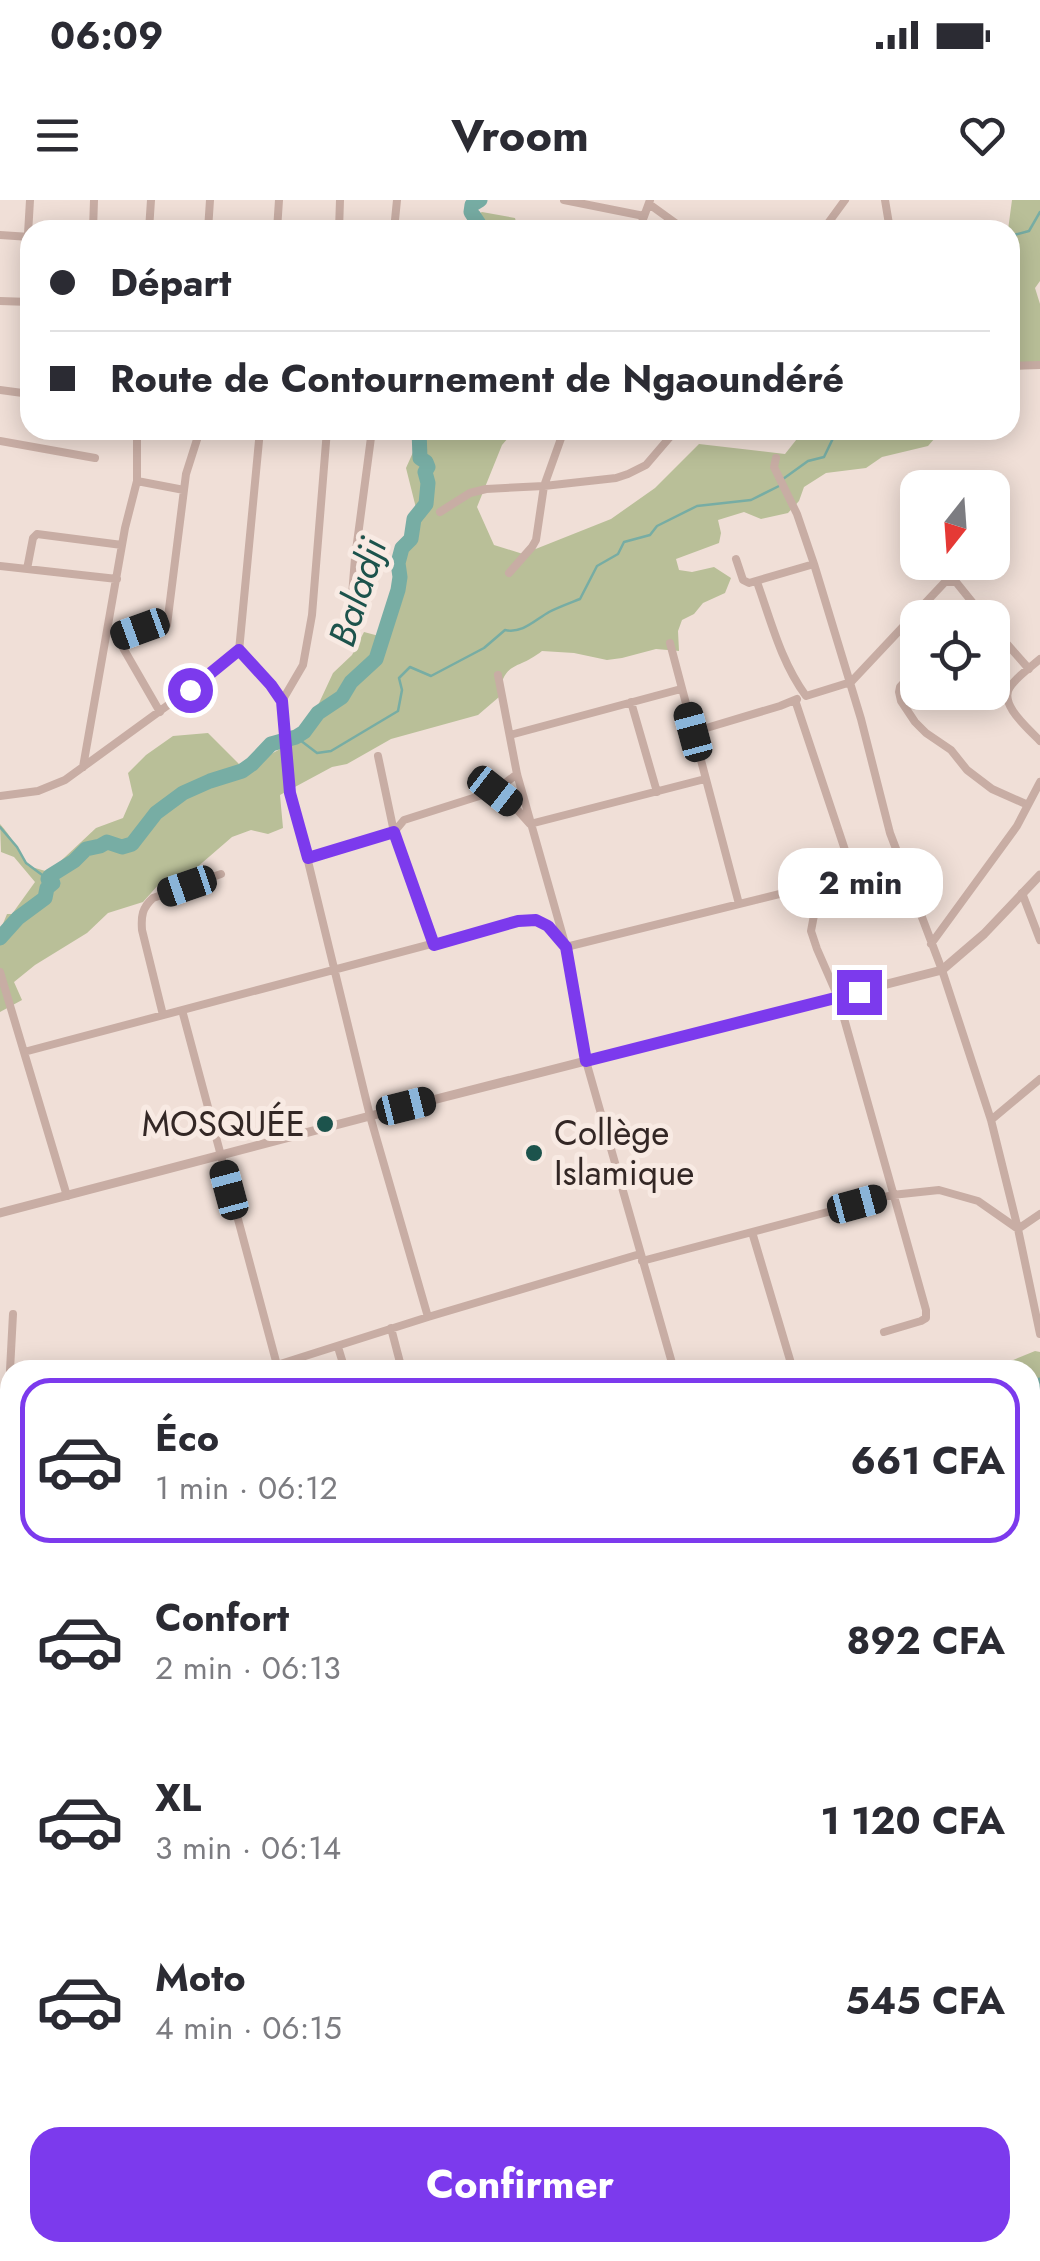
<!DOCTYPE html>
<html lang="fr">
<meta charset="utf-8">
<style>
:root{--surface:#fff;--page:#f7f7f7;--text:#2b2b33;--muted:#7c7c81;--line:#e1e1e2;--accent:#7c3aed}
body{margin:0;font-family:Jost,sans-serif;background:var(--page);color:var(--text);height:100vh;display:flex;flex-direction:column;font-size:38px;white-space:nowrap}
*{box-sizing:border-box;margin:0}
p{font-size:32px;color:var(--muted)}
.icon{flex:none;width:55px;height:55px;fill:none;stroke:currentColor;stroke-width:2;stroke-linecap:round;stroke-linejoin:round}
.map{position:relative;flex:1;overflow:hidden}
.panel{position:absolute;left:0px;top:1160px;width:1040px;height:902px;display:flex;flex-direction:column;background:var(--surface);border-radius:30px 30px 0 0;box-shadow:0 5px 25px #0003}
.panel>*{flex:none}
.banner{position:absolute;left:20px;top:20px;width:1000px;height:220px;border-radius:30px;box-shadow:0 5px 25px #0003;display:grid;align-content:center;height:220px;padding:0 30px;background:var(--surface)}
.needle{width:65px;rotate:197deg}
.tools{position:absolute;left:900px;top:270px;display:grid;gap:20px}
.tools a{display:grid;place-items:center;width:110px;height:110px;border-radius:20px;background:var(--surface);box-shadow:0 5px 25px #0003;font-size:50px}
.end{position:absolute;width:45px;height:45px;margin:-22px;border:12px solid #7c3aed;background:#fff;box-shadow:0 0 0 5px #fff}
.from{border-radius:50%}
.bubble{position:absolute;height:70px;border-radius:30px;background:var(--surface);box-shadow:0 5px 25px #0003;font-size:32px;font-weight:700;line-height:70px;text-align:center}
.car{position:absolute;width:30px;height:60px;margin:-30px -15px;border-radius:12px;box-shadow:0 0 8px 2px #0007;background:linear-gradient(#222 24%,#8ab4d8 0 40%,#222 0 76%,#8ab4d8 0 86%,#222 0)}
.banner b{display:flex;align-items:center;gap:35px;height:95px;font-size:38px}
.banner b+b{border-top:2px solid var(--line)}
.banner i{width:25px;height:25px;background:var(--text)}
ul{padding:18px 0 0;list-style:none}
li{display:flex;align-items:center;gap:30px;height:165px;margin:0 20px 15px;padding:0 10px;border:5px solid transparent;border-radius:30px}
li div{flex:1}
li b{display:block;font-size:38px}
li em{font-style:normal;font-weight:700}
li.current{border-color:var(--accent)}
li>.icon{width:90px;height:90px;stroke-width:1.5}
.action{display:flex;gap:20px;margin-top:auto;padding:20px 30px}
.action a{flex:1;height:115px;border-radius:30px;background:var(--accent);color:#fff;font-size:40px;font-weight:700;line-height:115px;text-align:center}
.status{display:flex;justify-content:space-between;align-items:center;height:70px;padding:0 50px;background:var(--surface);direction:ltr}
.status svg{height:28px;fill:currentColor}
header{display:flex;justify-content:space-between;align-items:center;height:130px;padding:0 30px;background:var(--surface);font-size:45px;font-weight:700}
.map>svg:first-child{display:block}
</style>
<div class="status"><b>06:09</b><svg viewBox="0 0 49 12"><path d="M0 12V9h3v3zM5 12V6h3v6zM10 12V3h3v9zM15 12V0h3v12zM26 1h20v11H26zM47 4h2v5h-2z"/></svg></div>
<header><svg class="icon" aria-label="menu" viewBox="0 0 24 24"><path d="M4 6h16M4 12h16M4 18h16"/></svg>Vroom<svg class="icon" aria-label="heart" viewBox="0 0 24 24"><path d="M12 20l-8-8c-3-5 5-10 8-4 3-6 11-1 8 4z"/></svg></header>
<div class="map">
<svg width="1040" height="2061" viewBox="0 0 1040 2061">
<rect width="100%" height="100%" fill="#f0dfd7"/>
<path fill="#b9bf98" d="M 1012,0 L 1040,0 L 1040,81 L 1035,88 L 1040,104 L 1040,168 L 1010,170 L 1008,30 Z
M 482,12 L 515,18 L 518,30 L 457,30 L 456,26 Z
M 423,230 L 515,230 L 502,245 L 477,307 L 494,345 L 523,354 L 611,319 L 655,288 L 699,244 L 785,254 L 804,230 L 942,230 L 928,246 L 882,257 L 866,268 L 826,273 L 804,287 L 799,301 L 788,313 L 761,319 L 744,312 L 718,320 L 721,333 L 719,343 L 676,359 L 679,370 L 692,372 L 714,367 L 731,378 L 725,393 L 703,403 L 694,414 L 682,420 L 678,431 L 679,451 L 656,449 L 622,458 L 607,460 L 574,453 L 542,451 C 517,471 503,460 499,497 L 478,515 L 391,539 L 347,564 L 332,567 L 280,595 L 283,628 L 268,634 L 251,630 L 232,637 L 188,675 L 160,683 L 143,702 L 108,713 L 87,733 L 35,765 L 14,782 L 22,800 L 0,812 L 0,731 L 7,714 L 12,714 L 35,682 L 14,657 L 1,652 L 0,624 C 12,637 18,651 28,666 L 49,672 L 96,628 L 123,618 L 133,595 L 128,573 L 146,555 L 173,536 L 208,533 L 244,569 L 298,539 L 313,516 L 333,473 L 352,455 L 364,432 L 379,436 L 388,419 L 398,345 L 418,316 L 406,268 Z
M 1035,1151 L 1040,1152 L 1040,1228 L 1030,1240 L 1030,1170 L 989,1170 Z
M 1040,1990 L 1040,2061 L 1001,2061 L 994,2053 L 1030,2052 L 1030,1998 Z"/>
<g fill="none" stroke-linecap="round" stroke-linejoin="round">
<path stroke="#77ada4" stroke-width="2.5" d="M 1010,36 L 1029,31 L 1040,12
M 783,279 L 808,261 L 824,257 L 837,230
M 296,537 L 317,553 L 331,551 L 398,511 L 402,490 L 399,478 L 410,467 L 431,476 L 484,448 L 505,430 C 522,434 535,420 549,412 C 559,407 570,403 580,399 L 597,366 L 618,354 L 624,342 L 650,335 L 657,326 L 697,306 L 751,300 L 779,286
M 0,627 L 17,647 L 26,663 L 53,683"/>
<path stroke="#77ada4" stroke-width="15" d="M 480,0 L 472,5 L 471,12 L 483,30
M 0,738 L 18,718 L 45,698 L 47,688 L 53,683 L 48,679 L 50,676 L 74,661 L 86,649 L 100,646 L 107,642 L 122,647 L 132,644 L 156,613 L 183,593 L 210,581 L 242,571 L 252,564 L 271,544 L 296,537 L 304,532 L 318,513 L 342,497 L 351,482 L 376,459 L 398,390 L 400,377 L 398,363 L 402,348 L 411,339 L 414,319 L 426,304 L 428,283 L 425,272 L 428,267 L 426,262 L 420,258 L 419,230
M 1030,1188 L 1040,1185
M 0,1610 L 10,1608"/>
<path stroke="#c8ada4" stroke-width="8" d="M 564,0 L 644,16
M 885,0 L 890,30
M 649,4 L 685,30
M 93,30 L 94,0
M 149,30 L 151,0
M 208,30 L 210,0
M 277,30 L 279,0
M 339,30 L 340,0
M 394,30 L 397,0
M 639,30 L 650,0
M 823,30 L 845,0
M 0,35 L 30,37
M 0,101 L 30,102
M 24,102 L 30,0
M 1010,166 L 1040,165
M 0,190 L 30,194
M 327,230 L 312,415 L 303,465 L 282,501 L 288,579 L 370,916 L 428,1117 L 640,1054
M 0,241 L 95,258
M 776,258 L 774,267 L 797,314 L 814,364 L 861,519 L 890,633 L 942,770 L 991,920 L 1018,1029 L 1040,1134
M 137,281 L 184,290
M 440,312 L 470,293 L 486,289 L 544,286 L 616,278 L 628,274 L 646,265 L 676,230
M 736,359 L 743,380 L 749,383 L 814,364
M 0,366 L 117,379
M 27,369 L 33,338 L 37,334 L 122,345
M 509,373 L 532,347 L 536,340 L 544,286 L 564,230
M 757,382 C 771,421 781,462 806,496 L 851,482 L 945,382 L 956,382 L 985,418
M 351,408 L 355,358 L 372,230
M 959,418 L 972,402
M 992,427 L 1029,469
M 115,434 L 160,512
M 117,437 L 140,429 L 162,428 L 167,425 L 186,274 L 200,230
M 670,443 L 739,704
M 239,451 L 271,485 L 282,501
M 1040,459 C 1031,467 1017,476 1010,487 C 998,504 1029,529 1040,541
M 918,467 L 900,487 L 899,492 L 901,501 L 915,522 L 926,533 L 951,550 L 967,570 L 992,589 L 1028,605
M 498,475 L 517,574 L 566,747 L 586,861 L 674,1170
M 631,502 L 657,592
M 693,532 L 780,506 L 797,499
M 510,535 L 681,489
M 378,556 L 394,632 L 434,745
M 83,567 L 125,328 L 137,281 L 137,230
M 495,591 L 513,605 L 530,624 L 705,579
M 0,596 L 38,591 L 65,580 L 219,468 L 239,451 L 260,230
M 309,658 L 394,632 L 404,620 L 495,591 L 517,574
M 820,684 L 811,731 L 817,749 L 838,797 L 926,1110 L 926,1118 L 921,1121 L 884,1132
M 1022,693 L 1040,740
M 931,744 L 1017,626 L 1040,582
M 0,772 L 67,996
M 182,810 L 277,1165 L 254,1170
M 163,815 L 142,730 C 141,716 142,708 153,698 L 221,674
M 24,852 L 518,721 C 546,719 548,726 566,747 L 844,678 L 848,674 L 850,665 L 795,500
M 991,920 L 1040,879
M 752,1032 L 793,1170
M 642,1061 L 892,995 L 939,990 L 978,1001 L 1018,1029 L 1040,1014
M 391,1128 L 402,1170
M 338,1147 L 345,1170
M 277,1165 L 428,1117
M 10,1170 L 13,1114
M 199,1170 L 225,1167 L 248,1170
M 0,1226 L 10,1223
M 1030,1309 L 1040,1305
M 1030,1483 L 1040,1477
M 1030,1771 L 1040,1764
M 1030,1950 L 1040,1941
M 426,2052 L 428,2061
M 482,2052 L 493,2061
M 769,2052 L 781,2061
M 905,2061 L 915,2052"/>
<path stroke="#c8ada4" stroke-width="9" d="M 0,1013 L 370,916 L 942,770 L 984,734 L 1040,675"/>
<path stroke="#755a56" stroke-width="11" d="M 0,1291 L 10,1323
M 189,2052 L 191,2061"/>
<path stroke="#332725" stroke-width="2.5" stroke-dasharray="2.5 8" stroke-linecap="butt" d="M 0,1936 L 10,1978
M 28,2052 L 30,2061"/>
</g>
<g fill="none" stroke-linecap="round" stroke-linejoin="round">
<path stroke="#7c3aed" stroke-width="12" d="M 190,490 L 239,450 L 271,485 L 282,501 L 290,593 L 308,658 L 394,632 L 434,745 L 518,721 L 536,720 L 548,726 L 566,747 L 586,861 L 859,792"/>
</g>
<g fill="#1c534c" stroke="#f8eae3" stroke-width="4">
<circle cx="325" cy="924" r="10"/>
<circle cx="534" cy="953" r="10"/>
</g>
<g text-anchor="middle" dominant-baseline="central" stroke-width="10" stroke-linejoin="round" paint-order="stroke">
<g font-size="35" fill="#332725" stroke="#f8eae3" text-anchor="end">
<text x="305" y="924">MOSQUÉE</text>
<text x="554" y="933" text-anchor="start">Collège<tspan x="554" dy="40">Islamique</tspan></text>
</g>
<g font-size="38" font-style="italic" fill="#1c534c" stroke="#f8eae3">
<text transform="translate(357 392) rotate(-72)">Baladji</text>
</g>
</g>
</svg>
<div class="tools">
<a><svg class="needle" viewBox="-14 -14 28 28"><path d="M0-13l5 13h-10z" fill="#e53935"/><path d="M0 13l5-13h-10z" fill="#7c7c81"/></svg></a>
<a><svg class="icon" aria-label="locate" viewBox="0 0 24 24"><circle cx="12" cy="12" r="6"/><path d="M12 2v4M12 18v4M2 12h4M18 12h4"/></svg></a>
</div>
<i class="end from" style="left:190px;top:490px"></i>
<i class="end" style="left:859px;top:792px"></i>
<div class="bubble" style="left:778px;top:648px;width:165px">2 min</div>
<i class="car" style="left:140px;top:429px;rotate:250deg"></i>
<i class="car" style="left:693px;top:532px;rotate:345deg"></i>
<i class="car" style="left:495px;top:591px;rotate:128deg"></i>
<i class="car" style="left:187px;top:686px;rotate:251deg"></i>
<i class="car" style="left:406px;top:906px;rotate:76deg"></i>
<i class="car" style="left:229px;top:990px;rotate:345deg"></i>
<i class="car" style="left:857px;top:1004px;rotate:75deg"></i>
<div class="banner">
<b><i class="from"></i>Départ</b>
<b><i></i>Route de Contournement de Ngaoundéré</b>
</div>
<section class="panel">
<ul>
<li class="current"><svg class="icon" aria-label="car" viewBox="0 0 24 24"><path d="M5 17H2v-5l4-1 3-4h7l3 4 3 1v5h-3M9 17h6M6 11h13"/><circle cx="7" cy="17" r="2"/><circle cx="17" cy="17" r="2"/></svg><div><b>Éco</b><p>1 min · 06:12</p></div><em>661 CFA</em></li>
<li><svg class="icon" aria-label="car" viewBox="0 0 24 24"><path d="M5 17H2v-5l4-1 3-4h7l3 4 3 1v5h-3M9 17h6M6 11h13"/><circle cx="7" cy="17" r="2"/><circle cx="17" cy="17" r="2"/></svg><div><b>Confort</b><p>2 min · 06:13</p></div><em>892 CFA</em></li>
<li><svg class="icon" aria-label="car" viewBox="0 0 24 24"><path d="M5 17H2v-5l4-1 3-4h7l3 4 3 1v5h-3M9 17h6M6 11h13"/><circle cx="7" cy="17" r="2"/><circle cx="17" cy="17" r="2"/></svg><div><b>XL</b><p>3 min · 06:14</p></div><em>1 120 CFA</em></li>
<li><svg class="icon" aria-label="car" viewBox="0 0 24 24"><path d="M5 17H2v-5l4-1 3-4h7l3 4 3 1v5h-3M9 17h6M6 11h13"/><circle cx="7" cy="17" r="2"/><circle cx="17" cy="17" r="2"/></svg><div><b>Moto</b><p>4 min · 06:15</p></div><em>545 CFA</em></li>
</ul>
<div class="action"><a>Confirmer</a></div>
</section>
</div>
